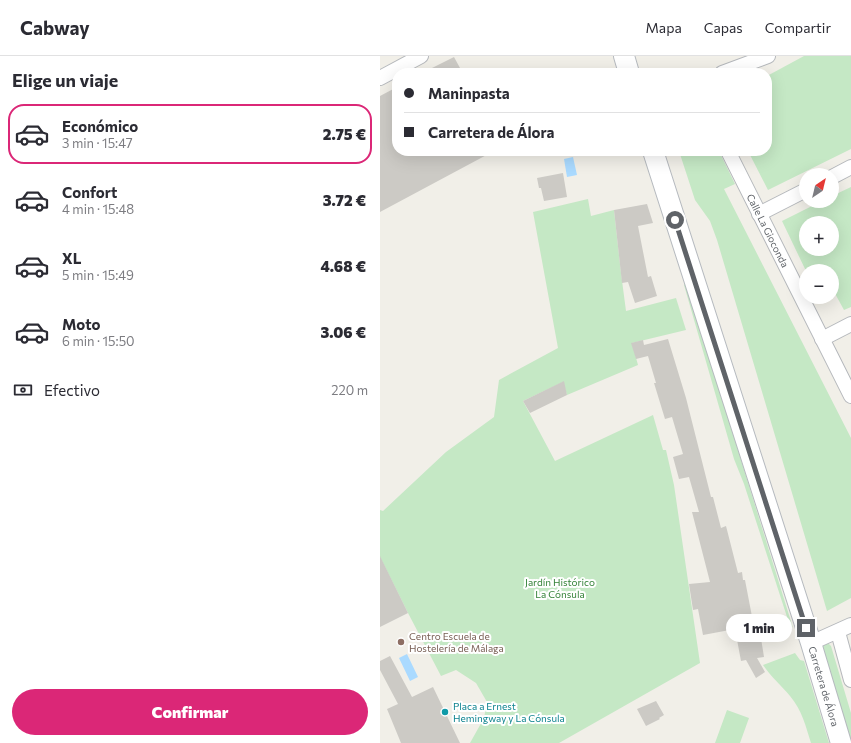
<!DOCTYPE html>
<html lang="es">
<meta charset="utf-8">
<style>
:root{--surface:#fff;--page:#f2f2f3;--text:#2b2b33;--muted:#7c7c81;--line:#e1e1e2;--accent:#db2777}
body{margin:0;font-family:Commissioner,sans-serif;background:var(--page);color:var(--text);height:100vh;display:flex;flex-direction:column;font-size:15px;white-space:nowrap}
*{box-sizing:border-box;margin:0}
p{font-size:13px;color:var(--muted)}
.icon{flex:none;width:22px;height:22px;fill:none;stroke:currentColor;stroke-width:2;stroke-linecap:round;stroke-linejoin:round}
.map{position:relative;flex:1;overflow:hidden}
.sheet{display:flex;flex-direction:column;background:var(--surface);width:380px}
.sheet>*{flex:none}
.hud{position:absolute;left:12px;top:12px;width:380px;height:88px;border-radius:16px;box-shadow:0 4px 16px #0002;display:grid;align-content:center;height:88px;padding:0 12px;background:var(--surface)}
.needle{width:26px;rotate:35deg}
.fabs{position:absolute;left:419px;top:112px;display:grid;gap:8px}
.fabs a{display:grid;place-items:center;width:40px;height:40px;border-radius:50%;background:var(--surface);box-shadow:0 4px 16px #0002;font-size:20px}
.end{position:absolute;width:18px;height:18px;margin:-9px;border:5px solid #5f6368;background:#fff;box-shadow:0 0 0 2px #fff}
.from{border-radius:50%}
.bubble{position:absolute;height:28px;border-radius:14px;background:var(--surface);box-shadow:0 4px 16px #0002;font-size:13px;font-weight:800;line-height:28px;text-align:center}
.hud b{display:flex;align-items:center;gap:14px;height:38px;font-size:15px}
.hud b+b{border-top:1px solid var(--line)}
.hud i{width:10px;height:10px;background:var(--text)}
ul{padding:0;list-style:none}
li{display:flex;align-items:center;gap:12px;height:60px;margin:0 8px 6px;padding:0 4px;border:2px solid transparent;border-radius:16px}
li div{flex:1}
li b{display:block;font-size:15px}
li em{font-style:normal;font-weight:800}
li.on{border-color:var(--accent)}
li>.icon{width:36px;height:36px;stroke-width:1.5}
h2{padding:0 12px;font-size:18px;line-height:48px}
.pay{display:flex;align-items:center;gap:10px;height:44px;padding:0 12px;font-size:15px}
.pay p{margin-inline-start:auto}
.action{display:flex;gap:8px;margin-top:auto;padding:8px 12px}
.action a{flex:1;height:46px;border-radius:24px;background:var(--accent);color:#fff;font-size:16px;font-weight:800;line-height:46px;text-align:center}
header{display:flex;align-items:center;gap:24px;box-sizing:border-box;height:56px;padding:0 20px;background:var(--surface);border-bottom:1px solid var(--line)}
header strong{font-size:19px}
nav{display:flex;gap:22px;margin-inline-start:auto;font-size:14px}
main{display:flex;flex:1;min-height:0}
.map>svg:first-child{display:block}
</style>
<header>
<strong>Cabway</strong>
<nav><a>Mapa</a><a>Capas</a><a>Compartir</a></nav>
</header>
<main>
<section class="sheet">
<h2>Elige un viaje</h2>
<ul>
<li class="on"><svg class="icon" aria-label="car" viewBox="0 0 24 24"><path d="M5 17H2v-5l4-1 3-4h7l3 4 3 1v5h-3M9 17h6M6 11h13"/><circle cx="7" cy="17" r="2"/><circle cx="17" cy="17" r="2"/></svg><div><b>Económico</b><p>3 min · 15:47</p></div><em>2.75 €</em></li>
<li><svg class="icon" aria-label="car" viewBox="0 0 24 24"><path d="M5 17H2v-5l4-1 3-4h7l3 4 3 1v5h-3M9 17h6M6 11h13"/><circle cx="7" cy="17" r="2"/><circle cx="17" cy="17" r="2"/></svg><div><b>Confort</b><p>4 min · 15:48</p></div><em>3.72 €</em></li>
<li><svg class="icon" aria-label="car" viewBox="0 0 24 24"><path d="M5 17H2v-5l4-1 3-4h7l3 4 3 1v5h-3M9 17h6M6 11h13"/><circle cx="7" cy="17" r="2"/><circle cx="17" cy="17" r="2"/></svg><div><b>XL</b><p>5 min · 15:49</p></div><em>4.68 €</em></li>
<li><svg class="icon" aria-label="car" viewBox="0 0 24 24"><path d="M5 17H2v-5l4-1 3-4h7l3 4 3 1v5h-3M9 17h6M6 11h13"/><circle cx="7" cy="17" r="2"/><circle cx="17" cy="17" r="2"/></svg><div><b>Moto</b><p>6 min · 15:50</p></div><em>3.06 €</em></li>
</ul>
<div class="pay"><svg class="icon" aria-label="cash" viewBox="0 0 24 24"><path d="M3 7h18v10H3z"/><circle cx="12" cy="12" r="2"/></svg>Efectivo<p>220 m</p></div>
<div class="action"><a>Confirmar</a></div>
</section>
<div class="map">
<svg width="471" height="687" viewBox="0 0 471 687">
<rect width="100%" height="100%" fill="#f1efe8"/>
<path fill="#c5e8c5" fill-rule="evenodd" d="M 424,0 L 471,0 L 471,93 L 388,134 L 368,95 L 387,95 L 387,20 Z
M 299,95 L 339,95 L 355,128 L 344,133 L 471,382 L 471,542 L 447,555 L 337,184 L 330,165 L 315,144 Z
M 471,131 L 471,251 L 464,254 L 452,232 L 452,215 L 426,215 L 402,165 L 442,145 L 452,145 L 452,140 ZM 426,167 L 452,167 L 452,193 L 426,193 Z
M 208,143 L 211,160 L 234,154 L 241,217 L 246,255 L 296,242 L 306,274 L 252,287 L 258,309 L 187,339 L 183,326 L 143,345 L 175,405 L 273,359 L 283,394 L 286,394 L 294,429 L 320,607 L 179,687 L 90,687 L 104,662 L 107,646 L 96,627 L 76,614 L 61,620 L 28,557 L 0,501 L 0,454 L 3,455 L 66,396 L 114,361 L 119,324 L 178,292 L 153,156 Z
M 306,226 L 413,572 L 408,564 L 364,428 L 354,403 L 304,229 Z
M 445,587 L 448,587 L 451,590 L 471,657 L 471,687 L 468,687 L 440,588 Z
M 415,597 L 420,604 L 424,605 L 449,687 L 431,687 C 426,671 422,654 410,640 C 402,630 391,621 383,609 Z
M 347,654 L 369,662 L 360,687 L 335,687 Z"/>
<path fill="#aadaff" d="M 193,101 L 197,119 L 187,121 L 184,103 Z
M 27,598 L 38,621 L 30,625 L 19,602 Z"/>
<path fill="#cccac5" d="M 74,1 L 80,12 L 71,17 L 42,17 Z
M 17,31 L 17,95 L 114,95 L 0,156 L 0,40 Z
M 183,117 L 187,141 L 164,145 L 161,132 L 159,132 L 157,122 Z
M 267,148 L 273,167 L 258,170 L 268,221 L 271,220 L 277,240 L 255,247 L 248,226 L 242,227 L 234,154 Z
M 288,283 L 306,342 L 331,441 L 333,441 L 341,472 L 346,470 L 358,517 L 362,516 L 363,524 L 365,524 L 374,571 L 379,570 L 384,601 L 377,602 L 385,616 L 376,622 L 366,604 L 361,605 L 355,573 L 323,579 L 318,553 L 313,554 L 309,528 L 330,526 L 312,456 L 319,456 L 309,421 L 299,423 L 293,401 L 303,398 L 292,361 L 285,363 L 274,327 L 276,327 L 268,300 L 256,303 L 251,287 L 263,284 L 264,289 Z
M 184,325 L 187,339 L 150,357 L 143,345 Z
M 0,500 L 28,557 L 0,571 Z
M 10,600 L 32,641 L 53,631 L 80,687 L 21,687 L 7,653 L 18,648 L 0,614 L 0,605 Z
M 276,645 L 284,659 L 279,662 L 280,663 L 266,670 L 257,653 Z"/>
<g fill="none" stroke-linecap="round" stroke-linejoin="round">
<defs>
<g id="street">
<path d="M 342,17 L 388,0"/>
<path d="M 0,22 L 41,0"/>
<path id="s1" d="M 348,95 L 471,340"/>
<path d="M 452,121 L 471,111"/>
<path d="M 379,158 L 426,134"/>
<path d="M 442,283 L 471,268"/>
<path d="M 458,576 L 471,624"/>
<path d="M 431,587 L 471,569"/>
</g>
<g id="secondary">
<path d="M 244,0 L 249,17"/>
<path id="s2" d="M 273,95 L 431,587 L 461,687"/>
</g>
</defs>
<use href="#street" stroke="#b5b8bc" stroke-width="16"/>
<use href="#secondary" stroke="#b6babf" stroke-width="22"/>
<use href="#street" stroke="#fff" stroke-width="14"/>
<use href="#secondary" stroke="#fff" stroke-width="20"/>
</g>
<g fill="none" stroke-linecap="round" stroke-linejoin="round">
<path stroke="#5f6368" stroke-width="5" d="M 295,164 L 426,572"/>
</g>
<circle fill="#8d6e63" stroke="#fff" stroke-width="1.5" cx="21" cy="586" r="4"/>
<circle fill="#0f9aa8" stroke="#fff" stroke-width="1.5" cx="65" cy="656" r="4"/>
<g text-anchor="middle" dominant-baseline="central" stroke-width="4" stroke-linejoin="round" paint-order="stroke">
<g font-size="10" fill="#5f6368" stroke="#fff">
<text stroke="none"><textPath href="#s1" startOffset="89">Calle La Gioconda</textPath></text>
<text stroke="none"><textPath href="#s2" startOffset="562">Carretera de Álora</textPath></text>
</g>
<g font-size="10" fill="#348238" stroke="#fff">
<text x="180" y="526">Jardín Histórico<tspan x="180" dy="12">La Cónsula</tspan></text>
</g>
<g font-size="10" fill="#785e54" stroke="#fff" text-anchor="start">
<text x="29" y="580">Centro Escuela de<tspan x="29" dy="12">Hostelería de Málaga</tspan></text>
</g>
<g font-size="10" fill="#0d838f" stroke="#fff" text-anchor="start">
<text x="73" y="650">Placa a Ernest<tspan x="73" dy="12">Hemingway y La Cónsula</tspan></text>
</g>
</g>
</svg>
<div class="fabs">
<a><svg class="needle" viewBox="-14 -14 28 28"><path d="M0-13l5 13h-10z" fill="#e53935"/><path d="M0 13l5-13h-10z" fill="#7c7c81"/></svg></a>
<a>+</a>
<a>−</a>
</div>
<i class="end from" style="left:295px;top:164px"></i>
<i class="end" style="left:426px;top:572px"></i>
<div class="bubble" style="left:346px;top:558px;width:66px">1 min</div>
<div class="hud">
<b><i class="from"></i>Maninpasta</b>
<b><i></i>Carretera de Álora</b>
</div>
</div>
</main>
